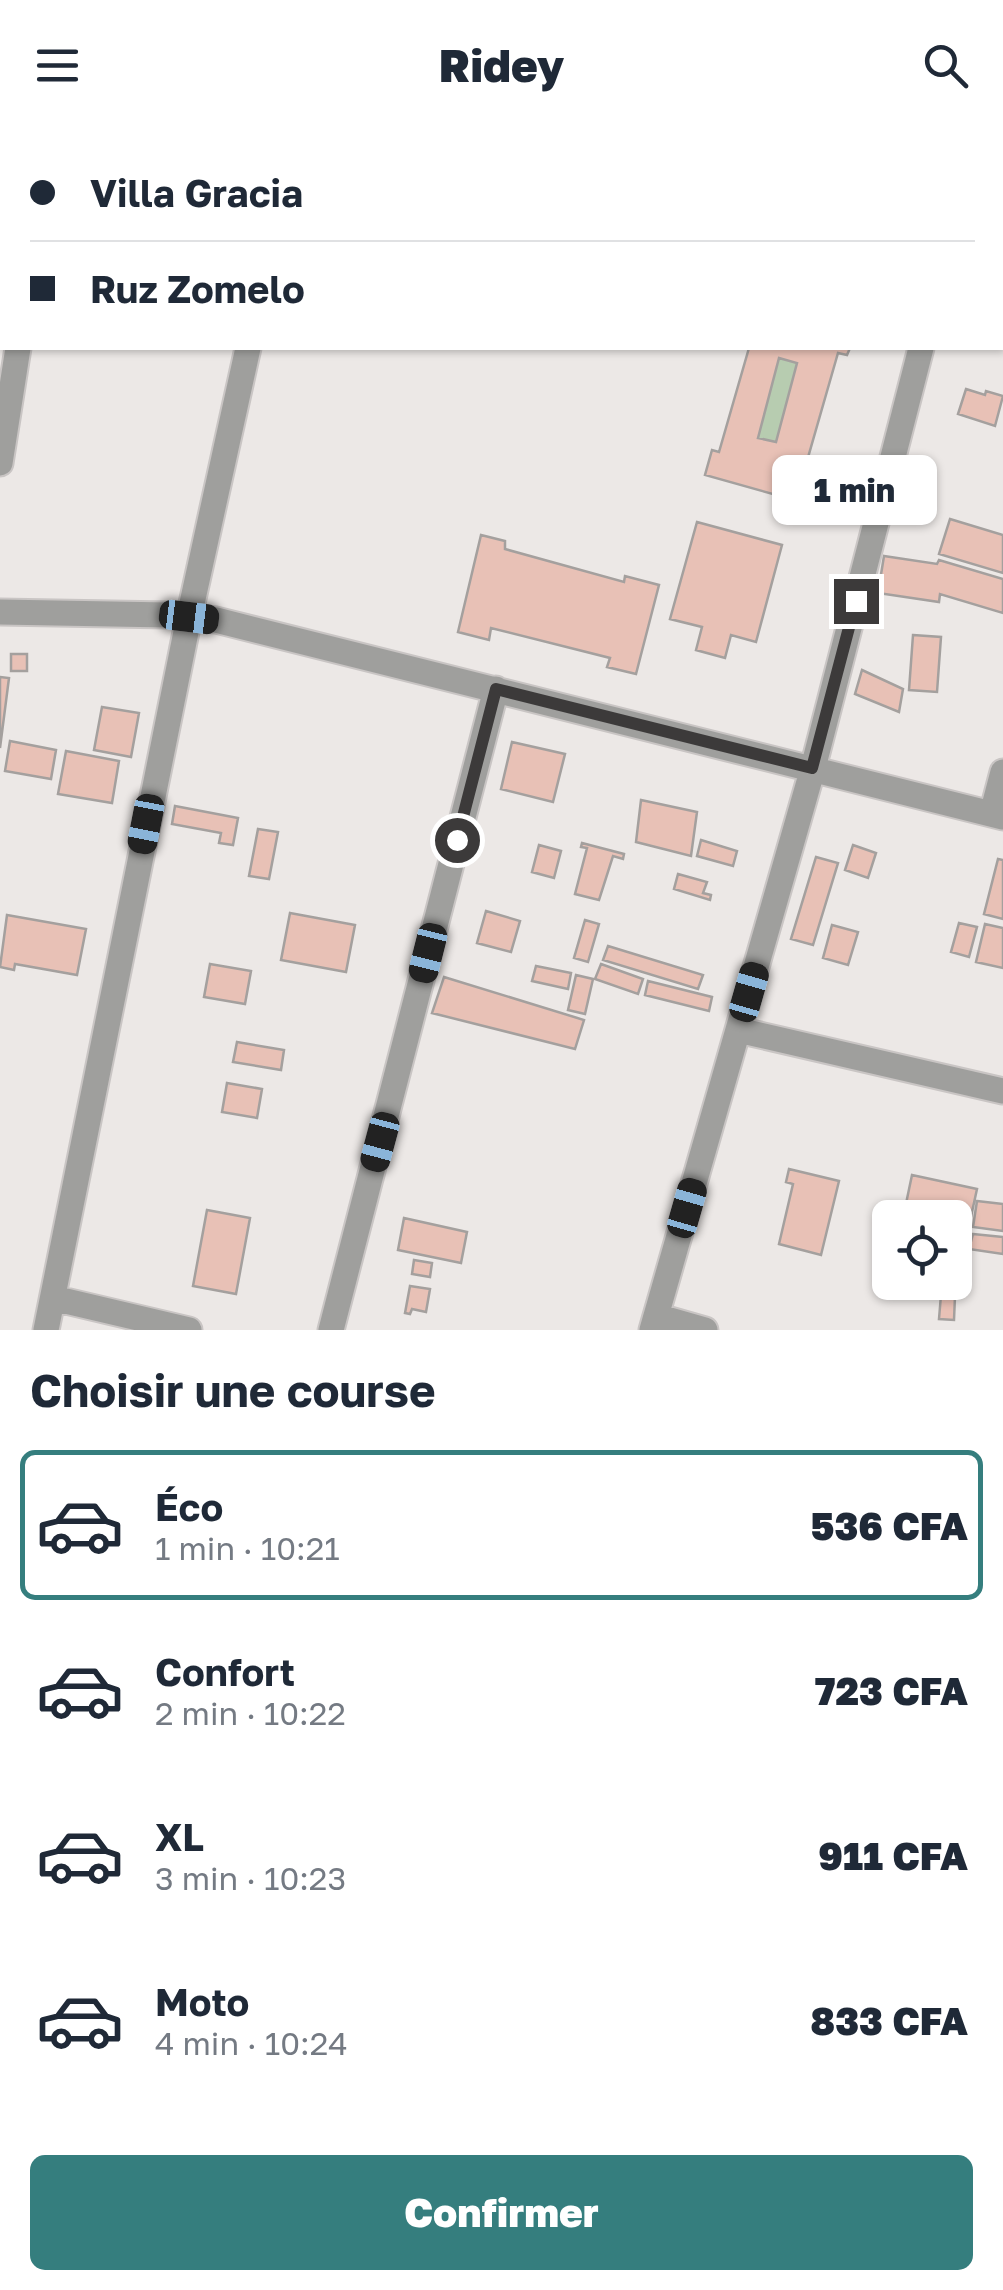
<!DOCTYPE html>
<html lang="fr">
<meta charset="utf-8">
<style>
:root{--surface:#fff;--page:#f6f6f7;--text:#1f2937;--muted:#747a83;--line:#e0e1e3;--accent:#357e7e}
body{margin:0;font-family:"Golos Text",sans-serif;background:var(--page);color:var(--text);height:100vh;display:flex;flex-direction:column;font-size:38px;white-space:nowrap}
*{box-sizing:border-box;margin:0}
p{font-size:32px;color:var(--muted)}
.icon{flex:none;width:55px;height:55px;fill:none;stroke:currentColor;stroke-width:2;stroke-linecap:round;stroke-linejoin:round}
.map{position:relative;height:1200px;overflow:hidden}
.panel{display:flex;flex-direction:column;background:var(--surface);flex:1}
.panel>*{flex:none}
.top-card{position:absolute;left:0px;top:0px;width:1005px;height:220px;box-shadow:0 2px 8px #0004;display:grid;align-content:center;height:220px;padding:0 30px;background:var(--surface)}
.buttons{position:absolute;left:872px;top:1070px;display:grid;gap:20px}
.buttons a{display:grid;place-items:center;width:100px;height:100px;border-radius:15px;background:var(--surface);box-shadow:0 2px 8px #0004;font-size:50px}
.end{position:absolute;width:45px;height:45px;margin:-22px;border:12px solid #3c3a3a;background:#fff;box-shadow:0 0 0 5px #fff}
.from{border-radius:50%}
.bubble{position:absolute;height:70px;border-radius:15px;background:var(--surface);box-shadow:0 2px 8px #0004;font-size:32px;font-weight:800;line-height:70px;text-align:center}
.car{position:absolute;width:30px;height:60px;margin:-30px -15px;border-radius:12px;box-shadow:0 0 8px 2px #0007;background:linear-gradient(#222 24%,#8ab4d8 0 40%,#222 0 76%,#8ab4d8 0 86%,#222 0)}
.top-card b{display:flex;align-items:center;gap:35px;height:95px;font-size:38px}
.top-card b+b{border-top:2px solid var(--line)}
.top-card i{width:25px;height:25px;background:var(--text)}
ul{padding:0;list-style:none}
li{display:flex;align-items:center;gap:30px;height:150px;margin:0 20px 15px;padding:0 10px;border:5px solid transparent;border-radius:15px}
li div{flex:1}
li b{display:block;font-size:38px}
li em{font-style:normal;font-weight:800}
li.selected{border-color:var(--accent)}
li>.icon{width:90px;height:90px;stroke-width:1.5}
h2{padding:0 30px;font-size:45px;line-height:120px}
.action{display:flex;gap:20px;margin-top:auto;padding:20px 30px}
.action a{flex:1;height:115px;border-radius:15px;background:var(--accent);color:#fff;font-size:40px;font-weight:800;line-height:115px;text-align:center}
header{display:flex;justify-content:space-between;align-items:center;height:130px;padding:0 30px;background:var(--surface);font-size:45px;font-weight:800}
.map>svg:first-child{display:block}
</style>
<header><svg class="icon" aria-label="menu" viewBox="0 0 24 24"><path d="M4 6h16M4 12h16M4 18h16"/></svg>Ridey<svg class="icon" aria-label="search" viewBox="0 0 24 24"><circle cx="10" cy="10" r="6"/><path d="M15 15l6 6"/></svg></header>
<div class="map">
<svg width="1003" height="1200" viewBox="0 0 1003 1200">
<rect width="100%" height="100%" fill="#ece8e6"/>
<path fill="#b7ccb0" d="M 779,228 L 797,233 L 776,312 L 758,308 Z"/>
<path fill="#e8c1b6" stroke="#a4a09e" stroke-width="2.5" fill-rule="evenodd" d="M 749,218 L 850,218 L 847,225 L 838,223 L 803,345 L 813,348 L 805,373 L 705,345 L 712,320 L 719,322 ZM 779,228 L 797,233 L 776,312 L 758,308 Z
M 966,259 L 985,265 L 986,261 L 1003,266 L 995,296 L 958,284 Z
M 950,389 L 1003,405 L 1003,443 L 939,424 Z
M 697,392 L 782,415 L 756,512 L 731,505 L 725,528 L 696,520 L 702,497 L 670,489 Z
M 481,405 L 505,411 L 505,419 L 624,452 L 625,446 L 659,455 L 636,544 L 607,537 L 610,528 L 491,498 L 489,510 L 458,502 Z
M 884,426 L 937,434 L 939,430 L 1003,449 L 1003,483 L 940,464 L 939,472 L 878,463 Z
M 913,505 L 941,507 L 937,562 L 909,560 Z
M 11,524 L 27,524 L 27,541 L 11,541 Z
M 862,540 L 903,559 L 899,582 L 855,564 Z
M 0,547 L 9,548 L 0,618 Z
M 102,577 L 139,583 L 131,627 L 94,620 Z
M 10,611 L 56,620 L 51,649 L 5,641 Z
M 512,612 L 565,624 L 553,672 L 501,659 Z
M 66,621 L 119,631 L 112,673 L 58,664 Z
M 641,670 L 697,682 L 691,726 L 636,712 Z
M 175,676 L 238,688 L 233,715 L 219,713 L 221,703 L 172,694 Z
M 258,699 L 278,702 L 269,749 L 249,746 Z
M 701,710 L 737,721 L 733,736 L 697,726 Z
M 582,713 L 624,724 L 623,729 L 613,726 L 599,770 L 575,764 L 587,718 L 581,717 Z
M 539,715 L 561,721 L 554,748 L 532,742 Z
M 853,715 L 876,723 L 868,748 L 845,740 Z
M 816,727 L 838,733 L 813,815 L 791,809 Z
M 998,729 L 1003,730 L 1003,789 L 984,784 Z
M 678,744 L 707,752 L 703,763 L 711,765 L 710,770 L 674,759 Z
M 486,781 L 520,791 L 511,822 L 477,813 Z
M 290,783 L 355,795 L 346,842 L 281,830 Z
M 7,785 L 86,799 L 77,845 L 15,834 L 14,840 L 0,837 Z
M 585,790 L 599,794 L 588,832 L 574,828 Z
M 959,793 L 977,797 L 969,827 L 951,822 Z
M 985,794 L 1003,798 L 1003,838 L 976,832 Z
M 832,795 L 858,802 L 848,835 L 823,828 Z
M 608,816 L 703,845 L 698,859 L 603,830 Z
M 210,834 L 251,841 L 245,874 L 204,867 Z
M 601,834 L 643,849 L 638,864 L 595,849 Z
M 536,836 L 571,843 L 568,859 L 532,851 Z
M 576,845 L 593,849 L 585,884 L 568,880 Z
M 444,847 L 584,890 L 575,919 L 432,883 Z
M 648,851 L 712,867 L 709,881 L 645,865 Z
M 237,912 L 284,920 L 281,940 L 233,932 Z
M 227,953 L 262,959 L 257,988 L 222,982 Z
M 789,1039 L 839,1051 L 821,1125 L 779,1114 L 793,1054 L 786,1052 Z
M 912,1045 L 977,1059 L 965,1114 L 955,1112 L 955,1088 L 903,1088 Z
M 977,1071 L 1003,1074 L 1003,1101 L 973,1097 Z
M 207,1080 L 250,1088 L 236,1164 L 193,1156 Z
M 404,1088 L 467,1102 L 461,1133 L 398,1120 Z
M 973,1104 L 1003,1107 L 1003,1124 L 969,1119 Z
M 414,1130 L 432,1133 L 430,1147 L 412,1144 Z
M 410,1156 L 430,1159 L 426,1182 L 412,1179 L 410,1184 L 405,1183 Z
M 941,1165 L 955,1166 L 954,1190 L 939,1189 Z"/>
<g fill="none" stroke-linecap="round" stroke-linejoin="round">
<defs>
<path id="street" d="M 392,0 L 409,2
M 52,2 L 52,0
M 295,2 L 296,0
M 974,2 L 974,0
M 1002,107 L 1003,107
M 0,333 L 18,218
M 0,482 L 168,485 L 216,490 L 1003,687
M 992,684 L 1003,642
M 738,900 L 1003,961
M 53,1168 L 189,1200
M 656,1186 L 705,1200
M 46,1200 L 189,487 L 248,218
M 331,1200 L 496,559
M 652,1200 L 813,638 L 921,218"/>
</defs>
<use href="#street" stroke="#c9c5c4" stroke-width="29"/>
<use href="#street" stroke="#9f9f9d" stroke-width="25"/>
</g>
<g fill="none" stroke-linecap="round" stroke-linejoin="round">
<path stroke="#3c3a3a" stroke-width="12" d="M 457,710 L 496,559 L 812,638 L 856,471"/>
</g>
</svg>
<div class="buttons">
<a><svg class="icon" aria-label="locate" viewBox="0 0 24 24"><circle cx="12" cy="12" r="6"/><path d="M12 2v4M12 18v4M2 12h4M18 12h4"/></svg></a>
</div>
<i class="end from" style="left:457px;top:710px"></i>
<i class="end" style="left:856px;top:471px"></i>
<div class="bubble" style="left:772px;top:325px;width:165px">1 min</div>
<i class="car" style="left:189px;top:487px;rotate:97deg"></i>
<i class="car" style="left:146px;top:694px;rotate:191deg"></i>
<i class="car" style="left:428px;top:823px;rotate:194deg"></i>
<i class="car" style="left:749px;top:862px;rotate:16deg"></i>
<i class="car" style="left:380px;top:1012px;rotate:195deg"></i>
<i class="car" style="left:687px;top:1078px;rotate:16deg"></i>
<div class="top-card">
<b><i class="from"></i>Villa Gracia</b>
<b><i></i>Ruz Zomelo</b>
</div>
</div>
<section class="panel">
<h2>Choisir une course</h2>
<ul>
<li class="selected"><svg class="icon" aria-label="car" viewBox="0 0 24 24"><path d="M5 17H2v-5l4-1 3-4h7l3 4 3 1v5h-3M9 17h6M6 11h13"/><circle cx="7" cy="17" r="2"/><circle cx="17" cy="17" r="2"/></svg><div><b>Éco</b><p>1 min · 10:21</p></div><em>536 CFA</em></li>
<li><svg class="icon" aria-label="car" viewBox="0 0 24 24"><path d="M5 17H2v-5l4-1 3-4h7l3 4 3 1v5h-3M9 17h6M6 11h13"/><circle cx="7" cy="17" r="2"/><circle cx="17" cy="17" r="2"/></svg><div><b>Confort</b><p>2 min · 10:22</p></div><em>723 CFA</em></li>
<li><svg class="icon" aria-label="car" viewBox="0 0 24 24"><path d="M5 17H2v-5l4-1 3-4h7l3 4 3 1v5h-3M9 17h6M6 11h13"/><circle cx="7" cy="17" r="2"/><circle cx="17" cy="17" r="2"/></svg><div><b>XL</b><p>3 min · 10:23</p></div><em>911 CFA</em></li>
<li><svg class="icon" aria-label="car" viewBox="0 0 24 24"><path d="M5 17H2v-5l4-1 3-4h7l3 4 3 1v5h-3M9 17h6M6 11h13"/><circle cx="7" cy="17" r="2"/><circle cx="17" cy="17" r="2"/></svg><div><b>Moto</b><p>4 min · 10:24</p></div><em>833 CFA</em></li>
</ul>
<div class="action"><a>Confirmer</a></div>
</section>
